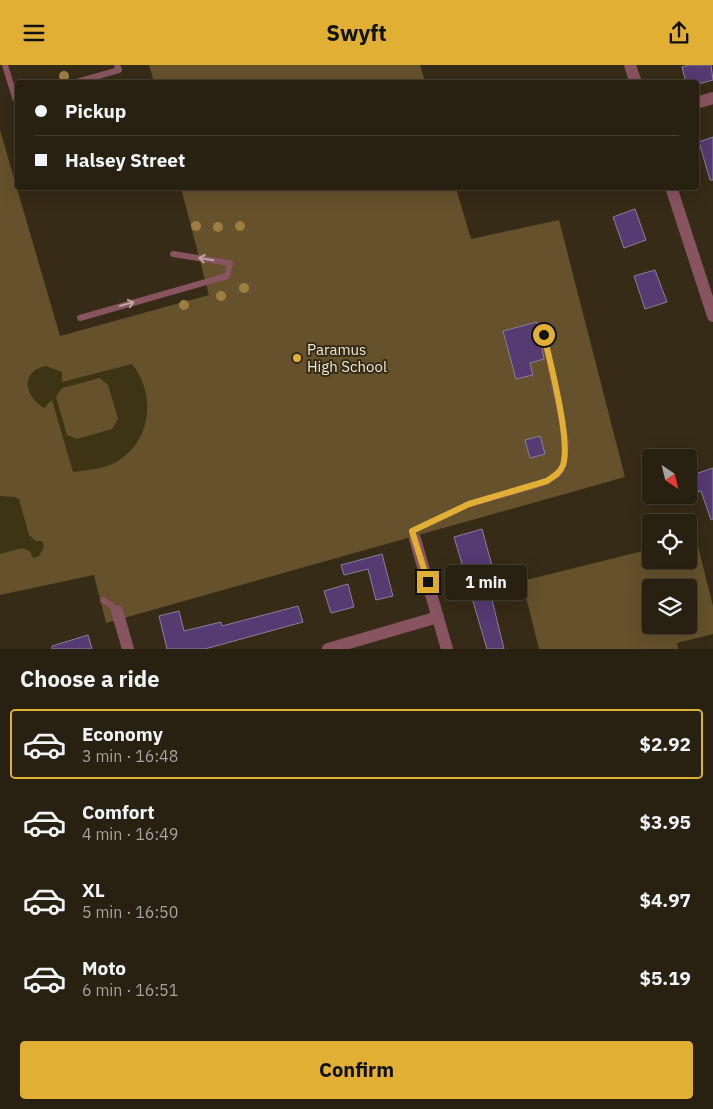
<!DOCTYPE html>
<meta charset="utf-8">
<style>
:root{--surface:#282010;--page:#342d1e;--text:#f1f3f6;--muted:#a5a39f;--line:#443e30;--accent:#e1af34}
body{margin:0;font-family:"IBM Plex Sans",sans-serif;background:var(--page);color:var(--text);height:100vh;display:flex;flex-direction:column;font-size:19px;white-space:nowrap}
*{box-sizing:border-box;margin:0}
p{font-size:16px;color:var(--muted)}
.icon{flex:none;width:28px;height:28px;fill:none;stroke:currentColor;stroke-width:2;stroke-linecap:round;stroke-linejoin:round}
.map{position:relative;height:584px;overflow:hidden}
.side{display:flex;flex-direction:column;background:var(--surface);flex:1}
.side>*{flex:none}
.guide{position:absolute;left:15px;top:15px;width:684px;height:110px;border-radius:5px;box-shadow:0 5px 20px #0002,0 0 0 1px var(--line);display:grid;align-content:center;height:110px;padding:0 20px;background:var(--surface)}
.needle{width:32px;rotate:145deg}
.controls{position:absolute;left:642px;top:384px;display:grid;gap:10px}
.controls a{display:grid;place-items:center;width:55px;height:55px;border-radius:5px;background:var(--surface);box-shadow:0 5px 20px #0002,0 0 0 1px var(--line);font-size:25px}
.end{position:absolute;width:22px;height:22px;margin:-11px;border:6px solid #e1af34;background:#111;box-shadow:0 0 0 2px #111}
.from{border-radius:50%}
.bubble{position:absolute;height:35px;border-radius:5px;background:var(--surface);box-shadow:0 5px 20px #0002,0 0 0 1px var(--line);font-size:16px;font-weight:800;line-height:35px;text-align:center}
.guide b{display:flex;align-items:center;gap:18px;height:48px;font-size:19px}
.guide b+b{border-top:1px solid var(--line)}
.guide i{width:12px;height:12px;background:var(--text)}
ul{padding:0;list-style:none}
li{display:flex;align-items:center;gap:15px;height:70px;margin:0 10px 8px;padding:0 10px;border:2px solid transparent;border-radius:5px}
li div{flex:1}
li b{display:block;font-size:19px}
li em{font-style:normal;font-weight:800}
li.on{border-color:var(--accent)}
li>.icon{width:45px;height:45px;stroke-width:1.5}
h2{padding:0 20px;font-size:22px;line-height:60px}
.cta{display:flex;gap:10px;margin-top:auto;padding:10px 20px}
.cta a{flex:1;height:58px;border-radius:5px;background:var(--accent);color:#111;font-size:20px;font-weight:800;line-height:58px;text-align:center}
header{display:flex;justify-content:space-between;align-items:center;height:65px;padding:0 20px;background:var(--accent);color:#111;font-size:22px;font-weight:800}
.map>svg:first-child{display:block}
</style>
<header><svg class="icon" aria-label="menu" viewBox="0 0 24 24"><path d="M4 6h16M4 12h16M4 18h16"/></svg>Swyft<svg class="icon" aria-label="share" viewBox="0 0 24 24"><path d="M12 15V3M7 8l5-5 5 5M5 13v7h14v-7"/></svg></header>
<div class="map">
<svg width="713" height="584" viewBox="0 0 713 584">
<rect width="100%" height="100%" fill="#362b16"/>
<path fill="#65512c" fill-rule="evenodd" d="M 149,0 L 420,0 L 425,17 L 154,17 Z
M 0,65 L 60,271 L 209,230 L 181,123 L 456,123 L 471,174 L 559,155 L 625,412 L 106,558 L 94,510 L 0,530 Z
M 696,473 L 713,541 L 713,569 L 677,578 L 678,584 L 539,584 L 522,516 L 651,484 L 651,495 L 689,495 L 689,475 ZM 651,522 L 689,522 L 689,560 L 651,560 Z"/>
<path fill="#3d3414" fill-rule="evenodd" d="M 132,299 C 156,329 152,374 118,396 C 105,404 88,405 73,407 L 52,335 L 44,343 C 24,331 20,306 46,301 L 62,307 L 62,317 ZM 100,313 L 108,320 L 118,354 L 112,364 L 77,374 L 67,370 L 56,332 L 62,323 Z
M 0,431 L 15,432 L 19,434 L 29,470 L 36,476 L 42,476 L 44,482 L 39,491 L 33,493 L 30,486 L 22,483 L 0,489 Z"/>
<path fill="#563a72" stroke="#8a7f97" d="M 689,0 L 711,0 L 713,15 L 702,18 L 686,18 L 682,2 Z
M 713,72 L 713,115 L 710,115 L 699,77 Z
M 635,144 L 646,175 L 624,183 L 613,152 Z
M 655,205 L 667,237 L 645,244 L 634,211 Z
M 537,257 L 544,294 L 530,298 L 533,310 L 516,314 L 503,266 Z
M 540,371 L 545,389 L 530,393 L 525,375 Z
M 713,403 L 713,454 L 711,455 L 701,426 L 694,428 L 689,411 Z
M 482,464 L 494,508 L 486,510 L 504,584 L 487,584 L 454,472 Z
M 382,489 L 393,531 L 376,535 L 368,504 L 344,510 L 341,500 Z
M 348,519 L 354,542 L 331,548 L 324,526 Z
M 298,541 L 303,557 L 205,584 L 167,584 L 159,551 L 179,546 L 184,566 L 221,557 L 222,561 Z
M 88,570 L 92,584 L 52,584 L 52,581 Z"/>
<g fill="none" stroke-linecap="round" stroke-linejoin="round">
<path stroke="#875460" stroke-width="6" d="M 5,0 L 15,33 L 18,33
M 73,18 L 119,5 L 117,0
M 80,253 L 227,211 L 230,198 L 173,189
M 415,474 L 412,466 L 469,439 L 534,421 L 547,416 L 559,409 L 564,399 L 566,377 L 544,270
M 103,535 L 111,540 L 117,546"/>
<path stroke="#875460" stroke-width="12" d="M 696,38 L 713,33
M 415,474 L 447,584
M 117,546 L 128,584
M 328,584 L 438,552"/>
<path stroke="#875460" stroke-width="12" d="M 630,0 L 636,18
M 671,122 L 713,251"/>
</g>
<g fill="#9d7e40">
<circle cx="64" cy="11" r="5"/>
<circle cx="196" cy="161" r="5"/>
<circle cx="240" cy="161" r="5"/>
<circle cx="218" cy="162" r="5"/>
<circle cx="244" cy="223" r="5"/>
<circle cx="221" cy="231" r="5"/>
<circle cx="184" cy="240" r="5"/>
</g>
<defs><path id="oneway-shaft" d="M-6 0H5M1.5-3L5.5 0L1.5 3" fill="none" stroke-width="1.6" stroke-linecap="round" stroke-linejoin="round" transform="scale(1.25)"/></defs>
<g stroke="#bfa4a2">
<use href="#oneway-shaft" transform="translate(206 194) rotate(-171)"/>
<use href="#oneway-shaft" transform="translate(127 239) rotate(-16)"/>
</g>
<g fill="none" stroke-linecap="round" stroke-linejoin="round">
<path stroke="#e1af34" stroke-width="6" d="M 428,517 L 412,466 L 469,439 L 547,416 C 554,411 560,408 563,400 C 571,376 550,297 544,270"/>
</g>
<circle fill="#e1af34" stroke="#362b16" stroke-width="2" cx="297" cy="293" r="5"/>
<g text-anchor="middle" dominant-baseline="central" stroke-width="4" stroke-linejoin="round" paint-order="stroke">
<g font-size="15" fill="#ece5d8" stroke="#362b16" text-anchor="start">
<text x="307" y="284">Paramus<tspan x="307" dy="17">High School</tspan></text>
</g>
</g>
</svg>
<div class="controls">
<a><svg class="needle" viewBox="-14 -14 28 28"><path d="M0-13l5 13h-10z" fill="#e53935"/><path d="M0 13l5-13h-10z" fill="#a5a39f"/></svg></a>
<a><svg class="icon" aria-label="locate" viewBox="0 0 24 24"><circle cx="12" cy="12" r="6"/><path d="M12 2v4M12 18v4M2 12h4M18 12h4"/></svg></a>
<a><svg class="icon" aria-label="layers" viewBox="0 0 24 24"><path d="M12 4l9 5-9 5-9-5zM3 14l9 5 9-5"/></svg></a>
</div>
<i class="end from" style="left:544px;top:270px"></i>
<i class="end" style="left:428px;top:517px"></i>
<div class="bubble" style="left:445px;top:500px;width:82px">1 min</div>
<div class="guide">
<b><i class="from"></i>Pickup</b>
<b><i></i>Halsey Street</b>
</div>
</div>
<section class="side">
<h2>Choose a ride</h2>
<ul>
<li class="on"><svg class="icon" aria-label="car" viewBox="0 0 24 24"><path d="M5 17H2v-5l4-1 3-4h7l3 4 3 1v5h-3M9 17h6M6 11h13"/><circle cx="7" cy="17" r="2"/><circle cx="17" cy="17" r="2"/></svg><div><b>Economy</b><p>3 min · 16:48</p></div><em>$2.92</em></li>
<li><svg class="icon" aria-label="car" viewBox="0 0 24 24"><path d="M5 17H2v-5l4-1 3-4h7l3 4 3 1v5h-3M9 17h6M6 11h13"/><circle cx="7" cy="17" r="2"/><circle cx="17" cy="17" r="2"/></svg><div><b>Comfort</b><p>4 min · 16:49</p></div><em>$3.95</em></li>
<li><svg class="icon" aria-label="car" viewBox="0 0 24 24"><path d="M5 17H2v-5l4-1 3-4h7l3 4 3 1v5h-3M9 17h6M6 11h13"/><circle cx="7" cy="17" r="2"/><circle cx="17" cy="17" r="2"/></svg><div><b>XL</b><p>5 min · 16:50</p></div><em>$4.97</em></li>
<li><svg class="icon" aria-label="car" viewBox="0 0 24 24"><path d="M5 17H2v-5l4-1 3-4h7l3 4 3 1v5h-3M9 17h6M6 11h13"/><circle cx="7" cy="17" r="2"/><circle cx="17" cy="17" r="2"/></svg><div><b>Moto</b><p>6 min · 16:51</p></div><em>$5.19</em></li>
</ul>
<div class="cta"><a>Confirm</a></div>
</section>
